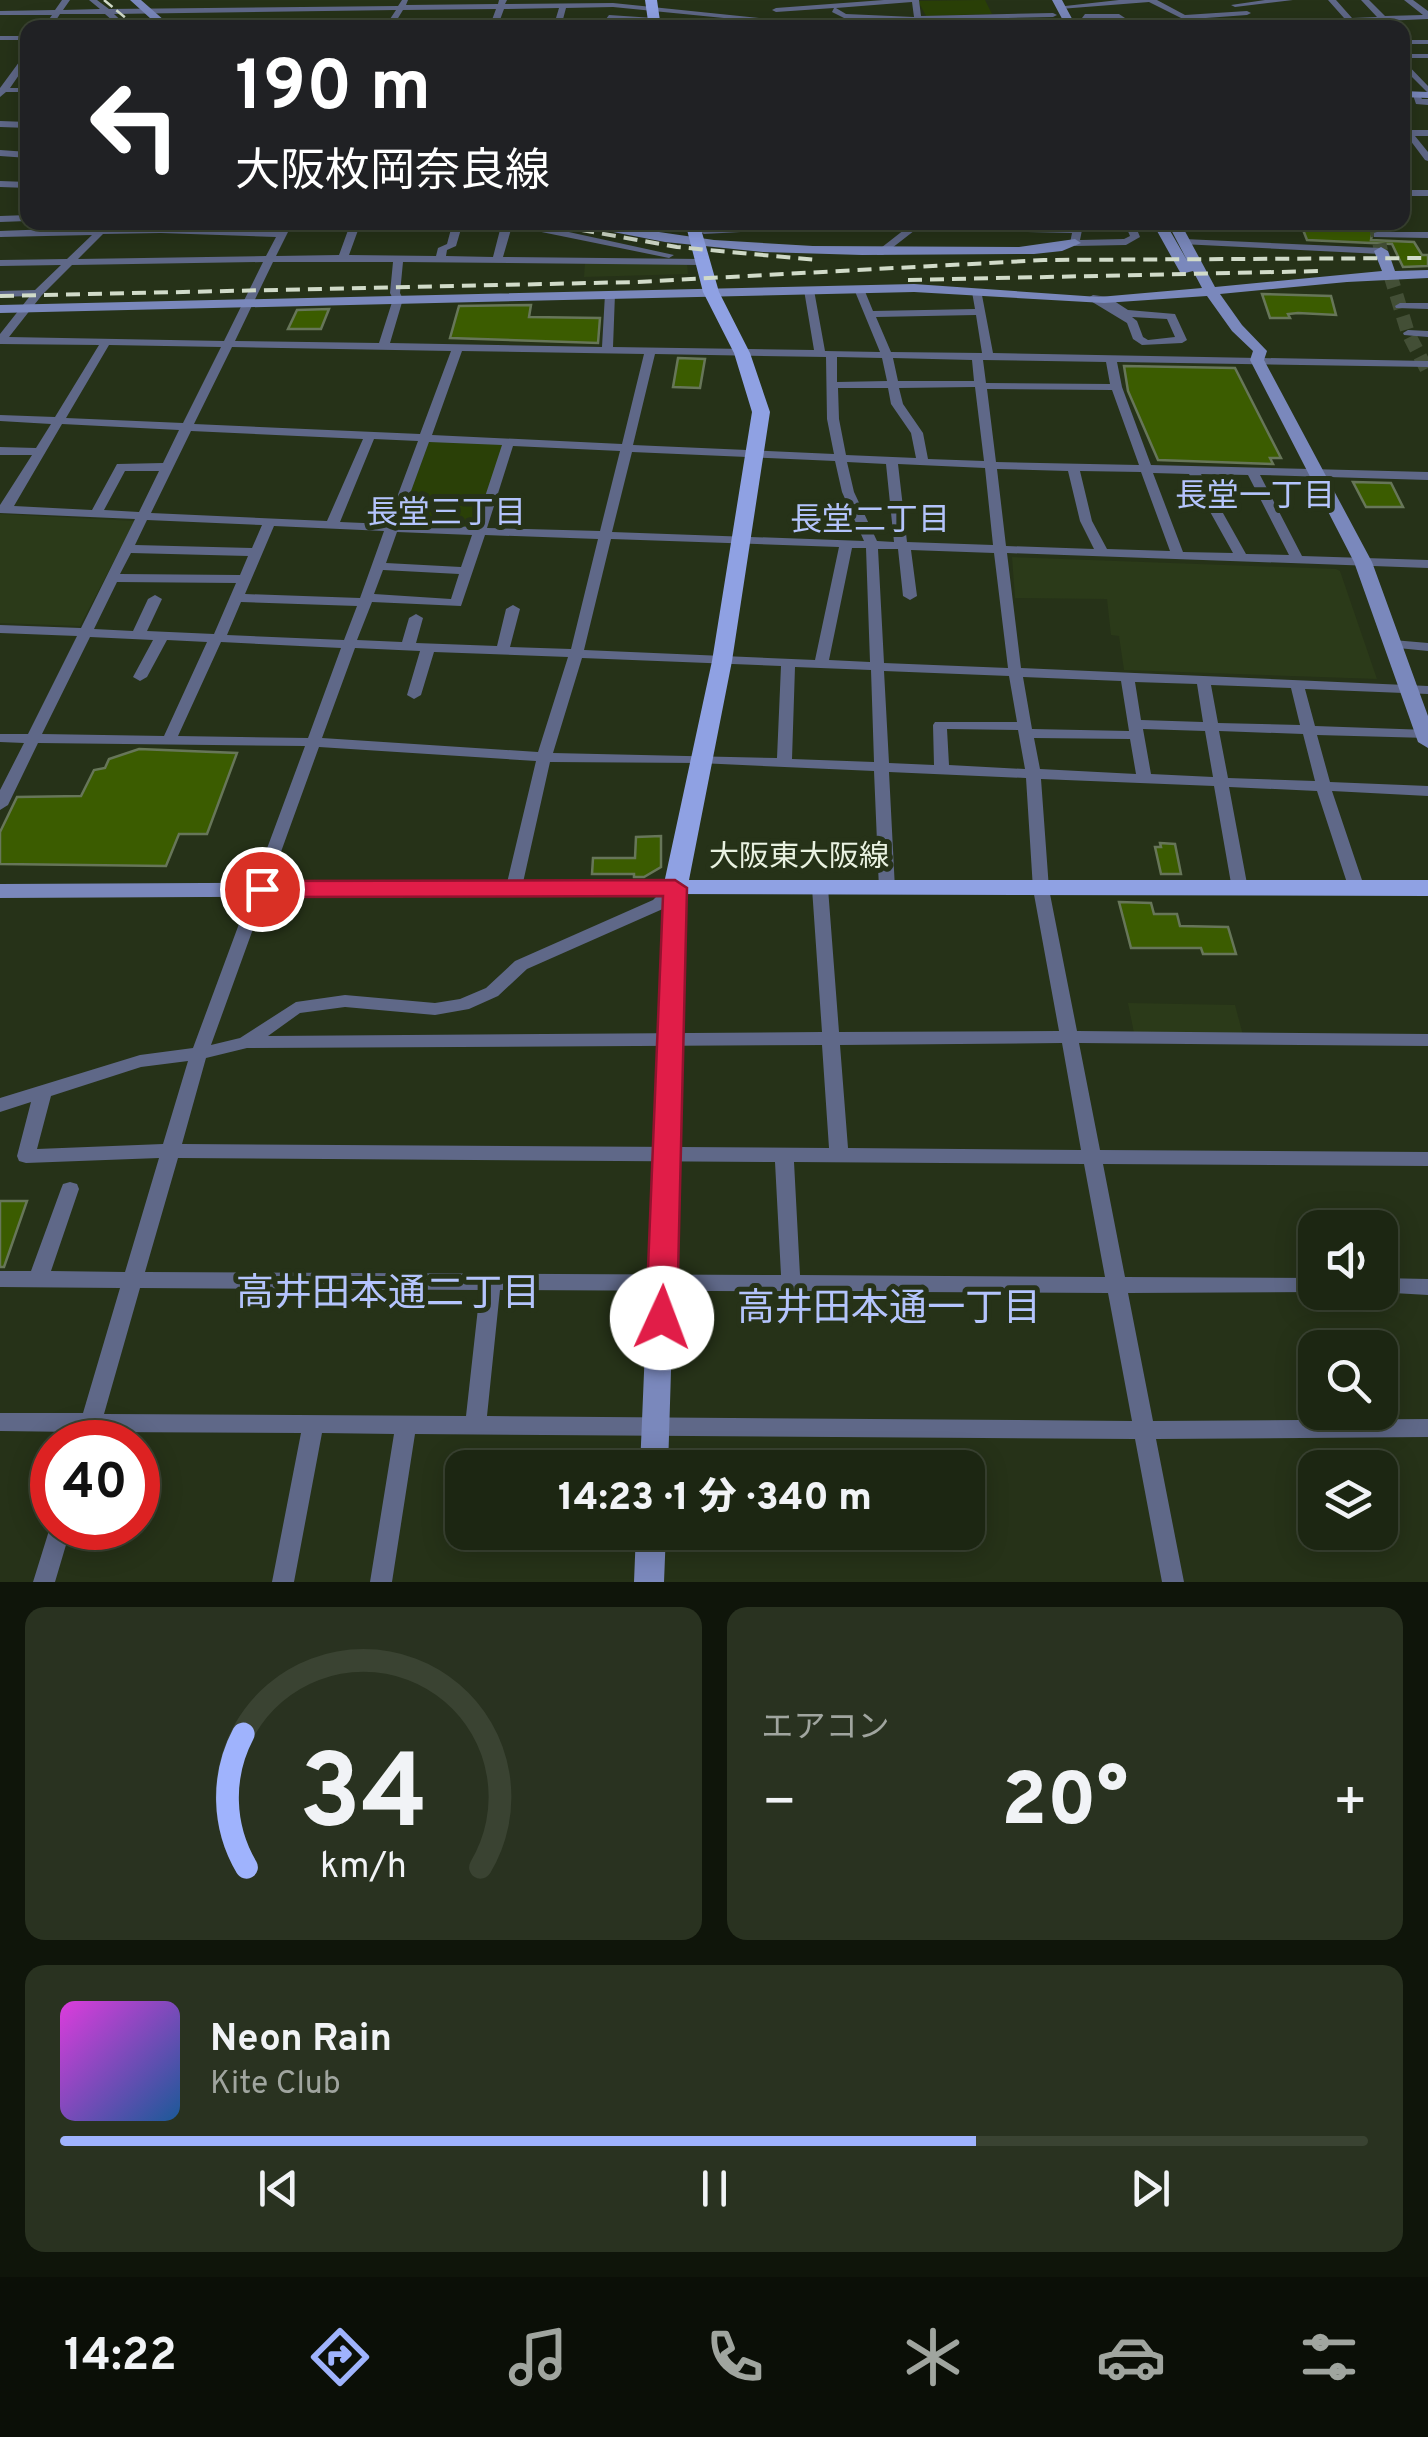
<!DOCTYPE html>
<html lang="ja">
<head>
<meta charset="utf-8">
<style>
  body { margin:0; font-family:Overpass,"Noto Sans JP",sans-serif; background:#293220; color:#f1f3f6; height:100vh; display:flex; flex-direction:column; font-size:38px; white-space:nowrap }
  * { box-sizing:border-box; margin:0 }
  p { font-size:32px; color:#a0a59f }
  .icon { flex:none; width:55px; height:55px; fill:none; stroke:currentColor; stroke-width:2; stroke-linecap:round; stroke-linejoin:round }
  .map { position:relative; height:1582px; overflow:hidden }
  .panel { display:flex; flex-direction:column; gap:25px; padding:25px; background:#0f150a; flex:1 }
  .panel>* { flex:none }
  .hud { position:absolute; left:20px; top:20px; width:1390px; height:210px; border-radius:20px; box-shadow:0 5px 25px #0003,0 0 0 2px #3a4332; background:#202124; color:#fff; overflow:hidden }
  .fabs { position:absolute; left:1298px; top:1210px; display:grid; gap:20px }
  .fabs a { display:grid; place-items:center; width:100px; height:100px; border-radius:20px; background:#1c2612; box-shadow:0 5px 25px #0003,0 0 0 2px #3a4332; font-size:50px }
  .speed { position:absolute; left:30px; top:1420px; display:flex; gap:20px; font-size:50px; font-weight:700; text-align:center }
  .speed>* { display:grid; place-content:center; width:130px; height:130px; border-radius:50%; background:#1c2612; box-shadow:0 5px 25px #0003,0 0 0 2px #3a4332; line-height:1 }
  .speed .limit { border:15px solid #d22; background:#fff; color:#111 }
  .pin { position:absolute; display:grid; place-items:center; width:85px; height:85px; color:#fff; margin:-42px; border:5px solid #fff; border-radius:50%; box-shadow:0 2px 10px #0007 }
  .me { position:absolute; width:110px; margin:-55px; rotate:2deg; stroke-linejoin:round; filter:drop-shadow(0 0 8px #0008) }
  .turn { display:flex; align-items:center; gap:35px; height:210px; padding:0 50px; font-size:45px }
  .turn .icon { width:130px; height:130px; stroke-width:2.5 }
  .turn b { display:block; font-size:70px; line-height:85px }
  .big { font-size:75px; font-weight:800; line-height:1.1 }
  .panel .widget { flex:1; display:flex; flex-direction:column; justify-content:center; gap:15px; min-width:0; padding:0 35px; border-radius:20px; background:#293220 }
  .panel .dial { align-items:center; gap:0 }
  .dial svg { height:260px; overflow:visible; fill:none; stroke:#3a4332; stroke-width:7; stroke-linecap:round; text-anchor:middle }
  .dial text { fill:#f1f3f6; stroke:none }
  .song { display:flex; align-items:center; gap:30px }
  .cover { width:120px; height:120px; border-radius:15px; background:linear-gradient(135deg,hsl(300 70% 55%),hsl(210 70% 35%)) }
  .played { height:10px; border-radius:5px; background:linear-gradient(90deg,#9fb3fd 70%,#3a4332 70%) }
  .keys { display:flex; justify-content:space-around; direction:ltr }
  .heat { display:flex; justify-content:space-between; align-items:center; font-size:55px; direction:ltr }
  .panel .tiles { flex:1; display:grid; gap:25px; grid-template-columns:1fr 1fr }
  .widget:last-child { grid-column:span 2 }
  .trip { position:absolute; left:445px; top:1450px; width:540px; height:100px; border-radius:20px; background:#1c2612; box-shadow:0 5px 25px #0003,0 0 0 2px #3a4332; font-weight:800; line-height:100px; text-align:center }
  .menu { display:flex; height:160px; justify-content:space-around; align-items:center; background:#0b0f07; color:#a0a59f }
  .menu .icon { width:70px; height:70px }
  .menu .current { color:#9fb3fd }
  .menu b { font-size:45px; color:#f1f3f6 }
  .map>svg:first-child { display:block }
  .built { fill:#2b3a19 }
  .green { fill:#2a4007 }
  .building { fill:#3b5c00; stroke:#677659; stroke-width:2.5 }
  .lines { fill:none; stroke-linecap:round; stroke-linejoin:round }
  .secondary-tunnel { stroke:#434f36; stroke-width:14; stroke-dasharray:14 8; stroke-linecap:butt }
  .street { fill:#5f6888; fill-rule:evenodd }
  .secondary { fill:#7a88bc; fill-rule:evenodd }
  .primary { fill:#8fa1e3; fill-rule:evenodd }
  .rail-far1 { stroke:#d1dbc9; stroke-width:2.5; stroke-dasharray:11 5; stroke-linecap:butt }
  .rail { stroke:#d1dbc9; stroke-width:4; stroke-dasharray:14 8; stroke-linecap:butt }
  .route { fill:#e11d48; stroke:#92132f; stroke-width:2.5 }
  .labels { text-anchor:middle; stroke-width:10; stroke-linejoin:round; paint-order:stroke }
  .street-label { font-size:30px; fill:#e9f2e1; stroke:#263218 }
  .neighbourhood-label { font-size:32px; fill:#b4c4fc; stroke:#263218 }
  .near-neighbourhood-label { font-size:38px; fill:#b4c4fc; stroke:#263218 }
</style>
</head>
<body>
<div class="map">
<svg width="1428" height="1582" viewBox="0 0 1428 1582">
  <rect width="100%" height="100%" fill="#263218"/>
  <path class="built" d="M585,262l102,1 1,11 -104,3z
    M0,514l135,7 -55,105 -80,-3z
    M1012,557l324,12 4,2 37,108 -253,-9 -5,-34 -8,-1 -4,-36 -92,-1z
    M1128,1003l107,2 8,30 -109,-2z"/>
  <path class="green" d="M985,0l7,14 -66,2 -8,-15z
    M429,440l75,3 -29,84 -76,-2z"/>
  <path class="building" d="M1300,222h69l1,6h18l-15,1 -2,11 43,2 8,13h6v11l-25,1 -11,-23 -85,-4z
    M1262,294l69,2 5,19 -38,-2 -10,1 2,4h-20z
    M531,305l-2,12 71,1 -2,25 -148,-5 9,-32z
    M329,309l-8,20h-33l9,-19z
    M678,358l27,1 -5,29 -27,-1z
    M1124,366l111,2 46,90h-11l3,6 -115,-4 -30,-69z
    M1353,482l38,1 12,24h-37z
    M139,749l98,4 -30,81h-28l-13,32 -166,-2v-32l17,-35 64,-1 13,-26 11,-2 4,-9z
    M661,836v31l-17,10h-10v-3h-42l1,-16h42l1,-21z
    M1160,843l15,1 6,30h-20l-6,-27h6z
    M1119,902l32,1 3,11h23l3,12 48,1 8,27h-33l-2,-6h-70z
    M0,1201h27l-23,66h-4z"/>
  <g class="lines">
    <path class="secondary-tunnel" d="M1375,222l6,29
      M1390,274l18,59 20,39"/>
    <path class="street" d="M62,0h8l-7,10 37,-1 -11,-9h8l12,9 289,-3 4,-6h6l-2,5 92,-1 1,-4h8l-2,4 108,-1 244,25h-32l-212,-21 -47,1 -4,15 20,5h-29l6,-20 -55,1 -7,19h-8l7,-19 -93,1 -11,18h-8l12,-18 -282,4 15,14h-8l-16,-14h-45l-9,14h-8l9,-13h-52v-4l55,-1z
      M884,0h35l2,16 132,-3 4,2 -4,2 -131,3 1,8h-8l-1,-7 -70,-3 -12,-6 2,-4 -58,4 -4,-2 4,-2zM912,2l2,15 -68,-3 -10,-6z
      M1119,0h38l28,15 62,-4 4,2 -4,2 -55,4 3,2 -4,2 -42,-21 -89,7 -4,-2z
      M1265,0h28l-58,7 -4,-2z
      M1328,0h8l16,18 25,-1 -16,-17h8l16,16 38,-1 -19,-15h9l15,11v8l-206,9 -24,-2 4,-2 142,-6z
      M1085,14h34l21,14h-9l-14,-10h-35z
      M609,15l45,3 4,2 -4,2 -48,-3z
      M265,20l3,4 -104,2 -4,-2 4,-2z
      M595,22l7,2 -4,4h-8z
      M0,36h28v4h-28z
      M1402,40h26v4h-26z
      M25,54h3v8l-18,26h18v4h-22l-6,5v-9z
      M1402,54h26v4h-26z
      M1402,59l26,27v7l-26,-26z
      M1412,92h6l4,7h6v6l-12,-1z
      M0,121l28,1v6l-28,-1z
      M1402,130h26v6h-13l13,16v9l-3,-1 -18,-24h-5z
      M0,150l28,2v6l-28,-2z
      M0,181l28,1v6l-28,-1z
      M1402,190h26v6h-26z
      M28,215v6l-28,1v-6z
      M283,222h10l-17,34 63,-1 12,-33h10l-12,33 87,1 2,-8 9,-4 4,-15 5,-3 5,3 -5,17 -9,4 -1,6 47,1 9,-35h21l151,33 -5,3 -157,-32 -9,31 198,2 5,3 -5,3 -298,-3 -3,31 3,6 -13,44 212,4 3,-53 5,-3 5,3 -2,53 201,3 -10,-60 5,-3 5,3 11,61 55,1 -26,-63 5,-3 5,3 9,22 102,-2 -3,-17 9,-2 12,63 435,8v6l-311,-5 5,25 29,78 277,7v8l-168,-5 42,81 126,4v8l-421,-15 14,115 407,18v8l-123,-5 10,37 113,4v8l-111,-3 13,47 98,4v10l-96,-5 33,98 -8,5 -8,-5 -32,-98 -88,-4 19,102 -8,5 -8,-5 -18,-103 -173,-7 8,110 28,142 351,3v12l-349,-3 21,107 328,2v14l-325,-2 22,113 190,1v14h4l-191,1 25,128 275,-2v18l-272,2 28,143h-22l-27,-143 -720,-5 -23,148h-22l24,-148 -72,-1 -28,149h-22l29,-149 -202,-1 -4,10h-20l2,-10 -77,-1v-18h83l37,-125 -120,-1v-16h31l30,-82 2,-5 7,-2 7,2 2,5 -28,82 74,1 34,-114 -133,5 -7,-2 -2,-5 14,-54 -31,10v-14l140,-43 53,-7 112,-302 -267,-3 -30,62 -8,5v-20l24,-47 -24,-1v-8h28l49,-98 -77,-3v-8l81,3 54,-109 -135,-6v-8l32,-50h-32v-8l36,1 15,-24 -51,-3v-6l55,2 44,-72 -99,-1v-10l30,-38 -30,1v-6l35,-1 26,-25 -61,1v-6l67,-1 25,-24 -92,2v-6l102,-4 177,4zM161,233l115,4 -10,19 -188,3 25,-25zM263,262l-39,79 -215,-4 33,-42 30,-30zM273,262h120l-3,31 3,6 -14,44 -144,-2zM976,315l6,38 -91,-1 -15,-35zM109,345l112,2 -38,76 -117,-5zM232,347l219,4 -31,83 -226,-10zM462,351l182,3 -22,90 -190,-9zM655,354l171,3 1,62 7,35 -201,-9zM837,357l45,1 5,23 -50,1zM893,358l79,2 2,21h-76zM983,360l123,2 4,22 -124,-1zM975,387l9,74 -56,-2 -5,-26 -20,-29 -4,-16zM838,388h50l3,16 20,29 5,25 -70,-3 -7,-36zM987,389l125,1 27,75 -143,-3zM62,424l117,6 -16,33 -46,1 -25,46 -78,-4zM191,431l172,8 -36,82 -176,-8zM374,439l44,2 -31,83 -47,-2zM429,442l73,3 -27,82 -76,-3zM513,446l107,5 -20,80 -113,-3zM632,452l203,9 7,31 22,49 -252,-9zM847,462l39,2 8,78 -17,-1 -23,-49zM898,464l87,4 8,77 -86,-3zM997,469l71,2 12,50 14,28 -88,-3zM125,471h34l-20,41 -35,-2zM1080,471l61,1 29,79 -63,-2 -15,-28zM1153,473l36,1 44,79 -50,-1zM1201,474l47,1 41,80 -43,-1zM147,520l115,5 -10,23 -117,-3zM274,526l110,5 -24,67 -115,-4zM397,532l75,3 -11,32 -75,-4zM485,535l113,4 -27,110 -61,-2 10,-38 -7,-4 -7,4 -9,37 -81,-3 7,-25 -7,-4 -7,4 -7,24 -45,-2 15,-38 89,4zM611,539l228,8 -24,113 -231,-10zM852,548h14l4,114 -41,-2zM878,549h20l5,47 7,4 7,-4 -6,-46 83,3 14,115 -124,-5zM131,553l117,3 -8,19 -120,-1zM383,570l76,4 -8,25 -77,-5zM117,582l119,1 -22,51 -67,-3 15,-32 -7,-4 -7,4 -15,32 -39,-2zM241,602l116,4 -13,34 -117,-5zM90,637l63,3 -20,37 7,4 7,-4 20,-37 40,2 -43,94 -122,-2zM221,642l120,6 -33,90 -130,-2zM355,648l65,3 -13,44 7,4 7,-4 13,-43 134,5 -30,95 -216,-14zM582,658l199,8 -4,92 -224,-5zM795,667l76,3 3,92 -82,-3zM884,671l125,5 8,46h-82l-2,3 1,40 -45,-2zM1023,677l98,4 8,50 -97,-2zM1135,682l62,2 6,38 -62,-2zM1211,685l80,3 9,37 -82,-2zM947,729l71,1 7,39 -76,-4zM1143,729l62,2 8,46 -62,-3zM1219,731l84,3 12,47 -87,-3zM1034,738l96,1 6,35 -96,-5zM319,747l217,14 -30,126 8,5 8,-5 28,-125 149,1 175,8 5,118 8,5 8,-5 -6,-117 137,6 7,111 26,142 -220,1 -11,-144 -8,-5 -8,5 10,144 -554,4 32,-23 45,-6 90,8 34,-6 29,-13 29,-27 138,-61 18,-20 -8,-5 -6,1 -16,16 -138,61 -29,27 -26,11 -25,4 -90,-8 -49,7 -56,36 -29,7zM1062,1043l19,107 -233,-2 -8,-103zM822,1045l7,103 -647,-4 24,-86 41,-10zM188,1061l-25,83 -126,5 14,-53 90,-29zM178,1158l597,4 6,113 -636,-3zM794,1162l290,2 21,113 -305,-2zM140,1288l340,2 -14,126 -362,-2zM500,1290l608,3 24,128 -645,-5z
      M415,222h10v4l-8,2z
      M802,222l1,4 -5,3 -94,5 -5,-3 5,-3z
      M898,222l179,5 5,3 -2,10 44,-1 6,-3 -6,-14h10l6,15 -14,8 -51,1 -5,-3 2,-10 -134,-3 -19,-3 -36,28h-6v-4l32,-25z
      M1377,232h51v6l-54,-1v-4z
      M1184,239l197,9 5,3 -5,3 -200,-10 -2,-2z
      M1093,295l15,2 20,13 47,4 12,26 -5,3 -40,2 -9,-6 -6,-16 -38,-23 -1,-2zM1132,317l35,2 8,18 -27,3 -5,-3 -6,-16z
      M1400,303h28v6l-32,-1 -1,-2z
      M1408,330l20,1v6l-24,-2 -1,-2z
      M1393,640l35,3v8l-40,-4 -2,-3 2,-3z
      M1380,1278l48,1v16l-52,-3h4z
      M52,1521v7h19l-16,54h-22z"/>
    <path class="secondary" d="M130,0h11l32,28h-12z
      M1052,0h10l15,28h-10z
      M1402,91l26,1v6l-26,-1z
      M561,222h29l124,18 99,6 206,1 56,-8 6,4 -19,8 -28,3 -172,1 -99,-3 -98,-10z
      M1152,222h13l23,40 -21,-40h13l35,65 167,-16 -8,-20 7,-4 7,4 7,20 33,-1v8l-81,4 -127,12 22,31 25,26 -3,9 108,202 56,154v32l-10,-6 -64,-180 -104,-202 3,-9 -21,-20 -25,-35 -103,7 -190,-11 -914,21v-8l914,-21 185,13 103,-9 -9,-17 -12,3z
      M675,881l11,7 -18,580h-28l24,-573 -664,3v-14z
      M636,1532h30l-2,50h-30z"/>
    <path class="primary" d="M645,0h12l4,28h-12z
      M685,222h14l20,70 31,61 20,59 -38,249 -43,219h739v16l-761,-2 -4,-6 49,-227 40,-249 -18,-59 -31,-61z"/>
    <path class="rail-far1" d="M104,0l34,28"/>
    <path class="rail" d="M537,222l140,25 140,13
      M908,280l415,-9
      M0,296l636,-14 408,-22 384,-2"/>
  </g>
  <path class="route" d="M675,880l12,8 -10,430 -5,8 -10,4 -11,-4 -5,-8 17,-422 -401,1 -12,-8 12,-8z"/>
  <g class="labels">
    <g class="street-label">
      <text x="799" y="866">大阪東大阪線</text>
    </g>
    <g class="neighbourhood-label">
      <text x="1255" y="506">長堂一丁目</text>
      <text x="446" y="523">長堂三丁目</text>
      <text x="870" y="530">長堂二丁目</text>
    </g>
    <g class="near-neighbourhood-label">
      <text x="388" y="1305">高井田本通二丁目</text>
      <text x="889" y="1320">高井田本通一丁目</text>
    </g>
  </g>
</svg>
<div class="fabs">
<a><svg class="icon" aria-label="sound" viewBox="0 0 24 24"><path d="M4 9h4l5-4v14l-5-4H4zM17 9q2 3 0 6"/></svg></a>
<a><svg class="icon" aria-label="search" viewBox="0 0 24 24"><circle cx="10" cy="10" r="6"/><path d="M15 15l6 6"/></svg></a>
<a><svg class="icon" aria-label="layers" viewBox="0 0 24 24"><path d="M12 4l9 5-9 5-9-5zM3 14l9 5 9-5"/></svg></a>
</div>
<div class="speed"><div class="limit">40</div></div>
<div class="pin" style="left:262px;top:889px;background:#d93025"><svg class="icon" aria-label="arrive" viewBox="0 0 24 24"><path d="M6 21V4h12l-3 4 3 4H6"/></svg></div>
<svg class="me" style="left:662px;top:1318px" viewBox="-20 -20 40 40"><circle r="19" fill="#fff"/><path d="M0-13L10 11 0 6-10 11z" fill="#e11d48"/></svg>
<div class="trip">14:23 · 1 分 · 340 m</div>
<div class="hud">
<div class="turn"><svg class="icon" aria-label="left" viewBox="0 0 24 24"><path d="M17 20v-9H6M10 6l-5 5 5 5"/></svg><div><b>190 m</b>大阪枚岡奈良線</div></div>
</div>
</div>
<section class="panel">
<div class="tiles">
<div class="widget dial"><svg viewBox="0 0 100 80">
<path d="M14 69A42 42 0 1 1 86 69"/>
<path d="M14 69A42 42 0 0 1 13 28" stroke="#9fb3fd"/>
<text x="50" y="56" font-size="32" font-weight="700">34</text>
<text x="50" y="72" font-size="11">km/h</text>
</svg></div>
<div class="widget"><p>エアコン</p>
<div class="heat"><a>−</a><b class="big">20°</b><a>+</a></div>
</div>
<div class="widget">
<div class="song"><i class="cover"></i><div><b>Neon Rain</b><p>Kite Club</p></div></div>
<div class="played"></div>
<div class="keys"><svg class="icon" aria-label="previous" viewBox="0 0 24 24"><path d="M18 5L8 12l10 7zM5 5v14"/></svg><svg class="icon" aria-label="pause" viewBox="0 0 24 24"><path d="M8 5v14M16 5v14"/></svg><svg class="icon" aria-label="next" viewBox="0 0 24 24"><path d="M6 5l10 7-10 7zM19 5v14"/></svg></div>
</div>
</div>
</section>
<nav class="menu">
<b>14:22</b>
<svg class="icon current" aria-label="directions" viewBox="0 0 24 24"><path d="M12 3l9 9-9 9-9-9zM9 14v-3h6M13 9l2 2-2 2"/></svg>
<svg class="icon" aria-label="music" viewBox="0 0 24 24"><path d="M9 18V5l10-2v13"/><circle cx="6" cy="18" r="3"/><circle cx="16" cy="16" r="3"/></svg>
<svg class="icon" aria-label="phone" viewBox="0 0 24 24"><path d="M5 4h4l2 5-3 2q2 4 5 5l2-3 5 2v4C11 20 4 13 5 4z"/></svg>
<svg class="icon" aria-label="climate" viewBox="0 0 24 24"><path d="M12 3v18M4 7l16 10M4 17L20 7"/></svg>
<svg class="icon" aria-label="car" viewBox="0 0 24 24"><path d="M5 17H2v-5l4-1 3-4h7l3 4 3 1v5h-3M9 17h6M6 11h13"/><circle cx="7" cy="17" r="2"/><circle cx="17" cy="17" r="2"/></svg>
<svg class="icon" aria-label="filters" viewBox="0 0 24 24"><path d="M4 7h16M4 17h16"/><circle cx="9" cy="7" r="2"/><circle cx="15" cy="17" r="2"/></svg>
</nav>
</body>
</html>
